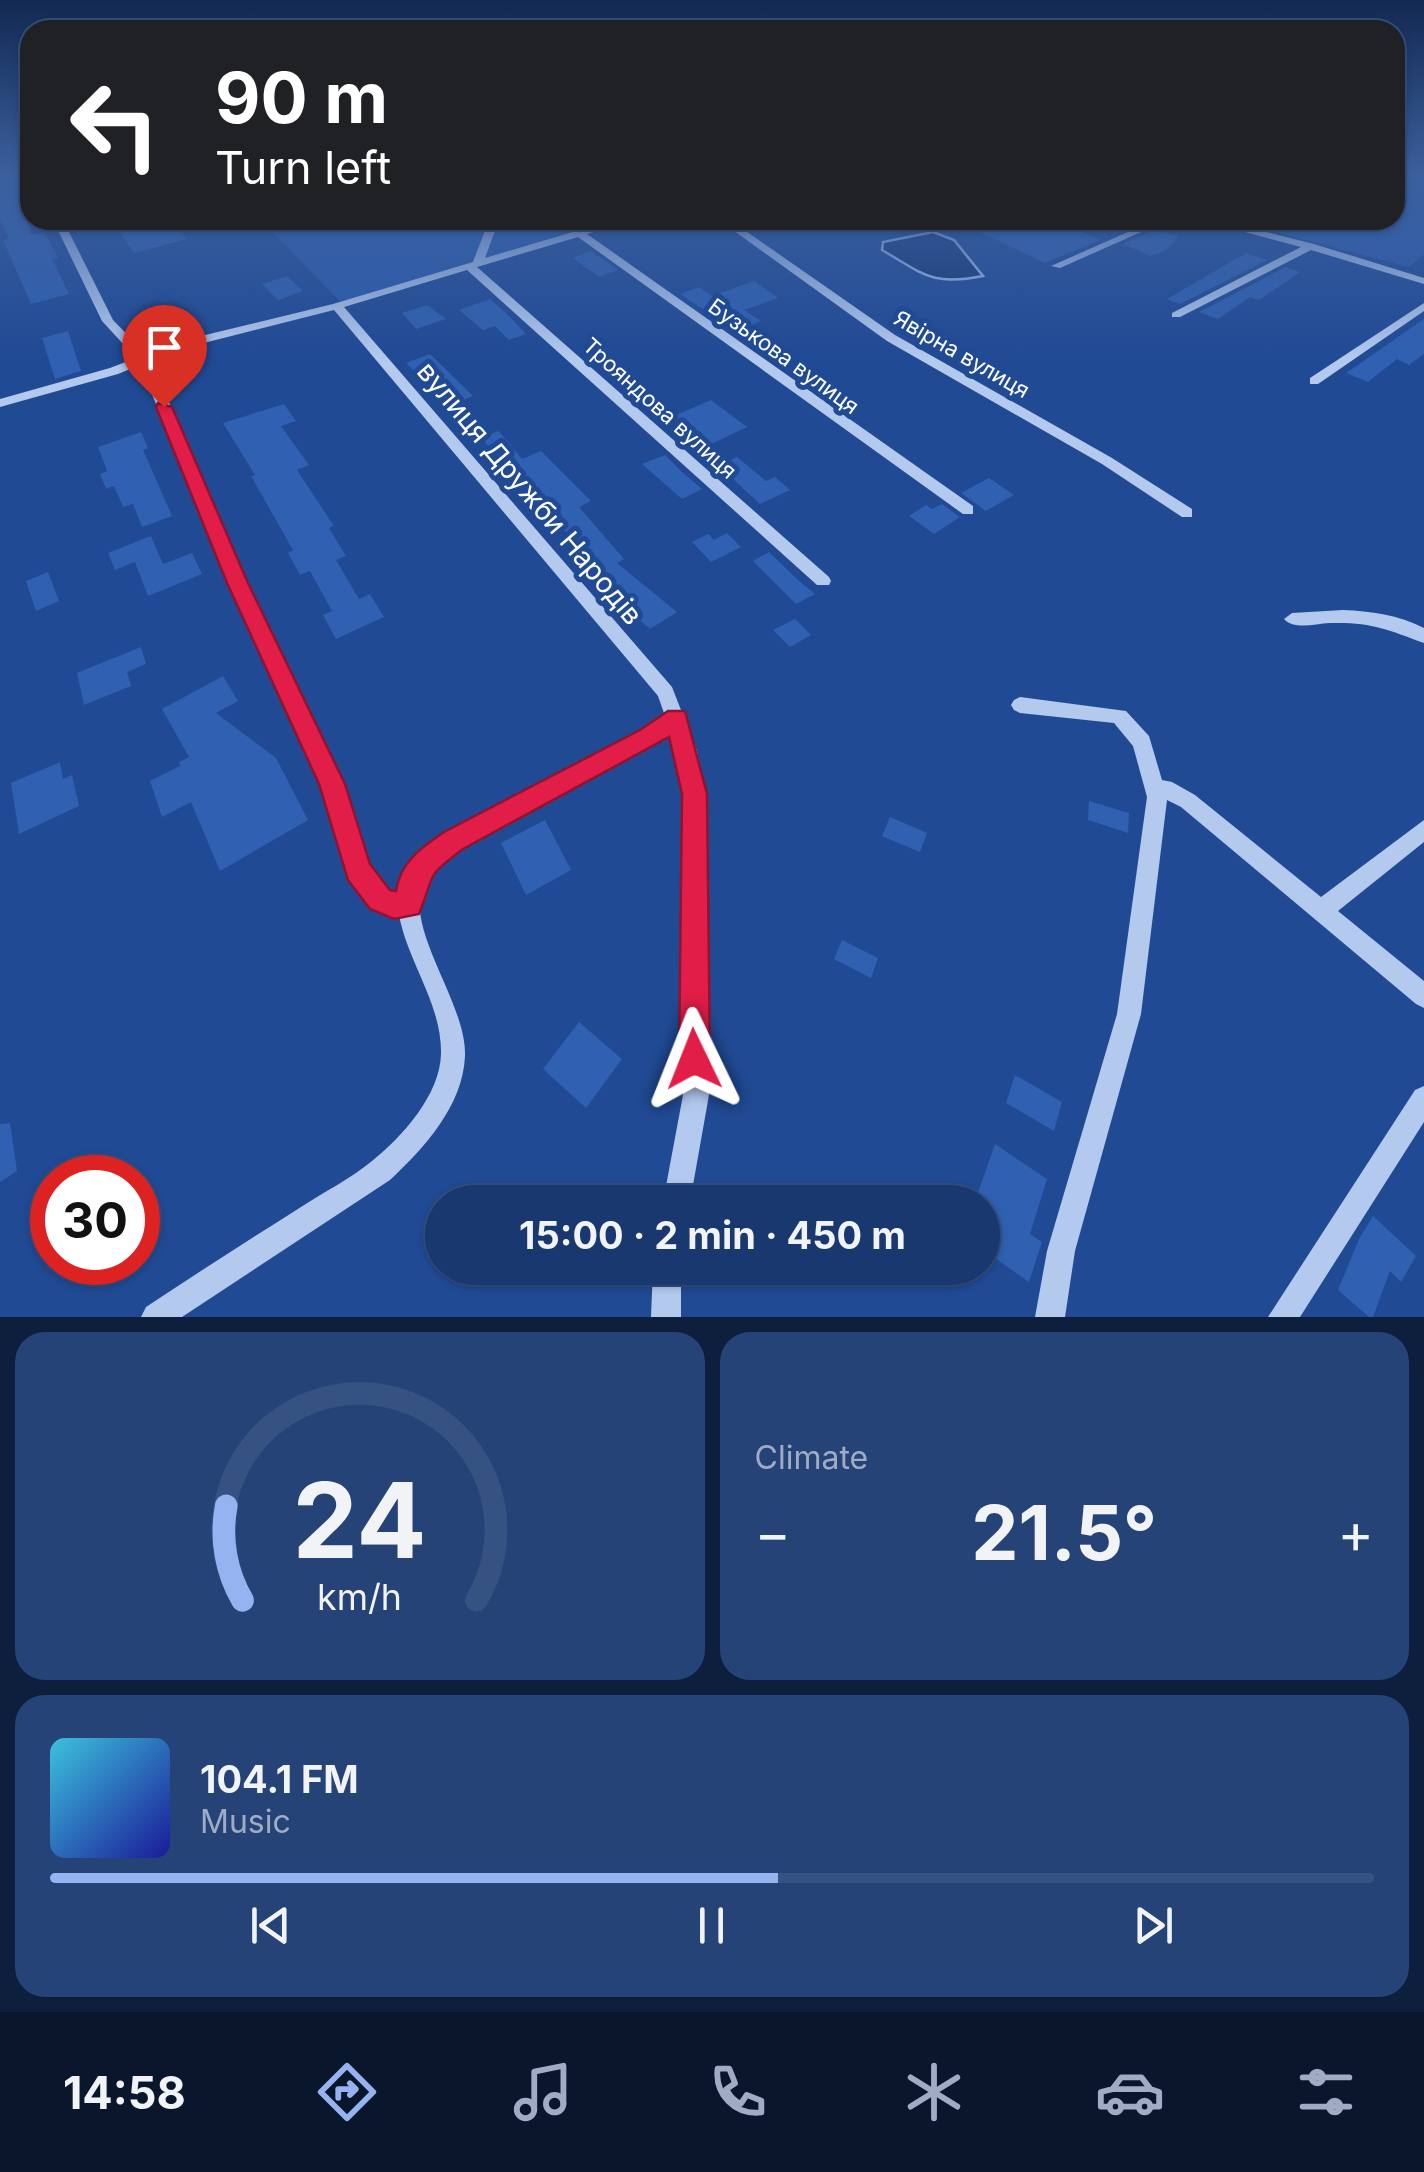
<!DOCTYPE html>
<html lang="en">
<head>
<meta charset="utf-8">
<style>
  body { margin:0; font-family:Inter,sans-serif; background:#254377; color:#f1f3f6; height:100vh; display:flex; flex-direction:column; font-size:38px; white-space:nowrap }
  * { box-sizing:border-box; margin:0 }
  p { font-size:32px; color:#9facc3 }
  .icon { flex:none; width:55px; height:55px; fill:none; stroke:currentColor; stroke-width:2; stroke-linecap:round; stroke-linejoin:round }
  .map { position:relative; height:1317px; overflow:hidden }
  .sheet { display:flex; flex-direction:column; gap:15px; padding:15px; background:#0d1f3d; flex:1 }
  .sheet>* { flex:none }
  .guide { position:absolute; left:20px; top:20px; width:1385px; height:210px; border-radius:30px; box-shadow:0 2px 8px #0004,0 0 0 2px #365282; background:#202124; color:#fff; overflow:hidden }
  .speed { position:absolute; left:30px; top:1155px; display:flex; gap:20px; font-size:50px; font-weight:700; text-align:center }
  .speed>* { display:grid; place-content:center; width:130px; height:130px; border-radius:50%; background:#18386f; box-shadow:0 2px 8px #0004,0 0 0 2px #365282; line-height:1 }
  .speed .limit { border:15px solid #d22; background:#fff; color:#111 }
  .pin { position:absolute; display:grid; place-items:center; width:85px; height:85px; color:#fff; margin:-102px -42px; border-radius:50% 50% 50% 0; rotate:-45deg; box-shadow:0 0 10px #0007 }
  .pin .icon { rotate:45deg }
  .me { position:absolute; width:110px; margin:-55px; rotate:358deg; stroke-linejoin:round; filter:drop-shadow(0 0 8px #0008) }
  .turn { display:flex; align-items:center; gap:35px; height:210px; padding:0 30px; font-size:45px }
  .turn .icon { width:130px; height:130px; stroke-width:2.5 }
  .turn b { display:block; font-size:70px; line-height:85px }
  .big { font-size:75px; font-weight:700; line-height:1.1 }
  .sheet .tile { flex:1; display:flex; flex-direction:column; justify-content:center; gap:15px; min-width:0; padding:0 35px; border-radius:30px; background:#254377 }
  .sheet .dial { align-items:center; gap:0 }
  .dial svg { height:260px; overflow:visible; fill:none; stroke:#365282; stroke-width:7; stroke-linecap:round; text-anchor:middle }
  .dial text { fill:#f1f3f6; stroke:none }
  .song { display:flex; align-items:center; gap:30px }
  .cover { width:120px; height:120px; border-radius:15px; background:linear-gradient(135deg,hsl(190 70% 55%),hsl(240 70% 35%)) }
  .played { height:10px; border-radius:5px; background:linear-gradient(90deg,#95b2f1 55%,#365282 55%) }
  .keys { display:flex; justify-content:space-around; direction:ltr }
  .heat { display:flex; justify-content:space-between; align-items:center; font-size:55px; direction:ltr }
  .sheet .tiles { flex:1; display:grid; gap:15px; grid-template-columns:1fr 1fr }
  .tile:last-child { grid-column:span 2 }
  .trip { position:absolute; left:425px; top:1185px; width:575px; height:100px; border-radius:50px; background:#18386f; box-shadow:0 2px 8px #0004,0 0 0 2px #365282; font-weight:700; line-height:100px; text-align:center }
  .tab-bar { display:flex; height:160px; justify-content:space-around; align-items:center; background:#0a162c; color:#9facc3 }
  .tab-bar .icon { width:70px; height:70px }
  .tab-bar .on { color:#95b2f1 }
  .tab-bar b { font-size:45px; color:#f1f3f6 }
  .map>svg:first-child { display:block }
  .green { fill:#295bad }
  .water { fill:#163773; stroke:#a6c3ef; stroke-width:2.5 }
  .building { fill:#2f60b1 }
  .lines { fill:none; stroke-linecap:round; stroke-linejoin:round }
  .minor { fill:#b3c9ee; fill-rule:evenodd }
  .route { fill:#e11d48; stroke:#92132f; stroke-width:2.5 }
  .labels { text-anchor:middle; stroke-width:10; stroke-linejoin:round; paint-order:stroke }
  .far-street-label { font-size:22px; fill:#fff; stroke:#204a94 }
  .street-label { font-size:28px; fill:#fff; stroke:#204a94 }
</style>
</head>
<body>
<div class="map">
<svg width="1424" height="1317" viewBox="0 0 1424 1317">
  <rect width="100%" height="100%" fill="#204a94"/>
  <path class="green" d="M1395,174h29v80l-15,13 -179,-47h165z
    M260,220h359l-276,84z"/>
  <path class="water" d="M933,232l21,8 29,36c-51,10 -58,-1 -101,-26l1,-8z"/>
  <path class="building" d="M13,178l17,35v21l15,-1 13,25 -6,1 17,35 -38,10 -28,-64 6,-1 -9,-19v-39z
    M111,220h62l14,19 -53,14z
    M955,220h54l14,7 32,-7 45,20 -55,23z
    M1155,230l24,6 -13,14 -15,6 -28,-12z
    M591,251l27,19 -19,7 -26,-19z
    M1246,253l21,7 -87,44 -13,-5z
    M1286,267l14,5 -41,28 -9,-3 -32,22 -19,-7z
    M287,276l16,15 -25,9 -16,-16z
    M754,281l24,17 -34,12 17,11 -25,10 -56,-37 19,-7 13,9z
    M490,299l16,14 20,21 -17,6 -14,-14 -12,4 -24,-20z
    M427,305l19,14 -30,10 -14,-16z
    M1424,319v35l-15,11 -12,-6 -29,23 -22,-9z
    M68,331l13,40 -26,8 -13,-41z
    M430,354l43,42 -24,10 -43,-43z
    M711,400l36,27 -40,19 -38,-28z
    M284,404l12,17 -15,5 28,39 -12,5 37,56 -5,2 17,28 -10,4 23,39 11,-5 14,23 -48,22 -13,-24 9,-4 -22,-40 -10,4 -12,-22 5,-3 -42,-74 4,-1 -32,-52z
    M499,431l23,28 19,-8 50,50 -12,6 45,52 -7,4 60,49 -27,17 -23,-20 7,-5 -52,-47 3,-2 -55,-65 -11,5 -13,-15 9,-4 -34,-38z
    M141,432l7,16 -5,2 29,66 -30,11 -9,-23 -10,3 -9,-21 -8,3 -6,-15 7,-3 -9,-24z
    M665,455l17,17 20,17 -20,10 -40,-35z
    M737,457l29,24 9,-4 15,13 -30,14 -41,-38z
    M989,478l25,17 -28,16 -25,-18z
    M942,504l18,13 -26,17 -25,-18 17,-11 6,4z
    M727,533l14,14 -30,15 -19,-20 16,-8 6,6z
    M151,536l12,28 29,-11 10,21 -54,22 -13,-34 -20,8 -7,-17z
    M769,552l30,29 16,13 -19,10 -43,-43z
    M48,572l11,29 -23,10 -10,-30z
    M795,619l16,16 -21,12 -17,-17z
    M141,647l5,17 -19,8 4,14 -47,19 -7,-32z
    M223,676l15,25 -22,12 60,45 32,62 -88,51 -29,-69 -29,15 -12,-36 30,-15 -1,-4 10,-5 -27,-48z
    M60,762l3,17 9,-4 7,31 -60,28 -8,-51z
    M1089,801l40,12 -1,20 -40,-13z
    M890,817l37,16 -7,19 -38,-16z
    M545,820l26,50 -45,25 -25,-52z
    M842,940l36,18 -7,20 -37,-19z
    M579,1022l43,37 -36,49 -43,-39z
    M1015,1075l47,27 -8,29 -48,-28z
    M10,1123l7,48 -17,11v-58z
    M995,1144l52,35 -17,55 12,8 -13,40 -47,-33 10,-41 -16,-10z
    M1373,1216l43,40 -15,26 -11,-11 -17,46h-4l-31,-27 21,-51z"/>
  <g class="lines">
    <path class="minor" d="M53,220h10l50,100 33,34 22,-10 165,-40 140,-42 16,-42h10l-14,38 128,-38h15l-41,14 386,272v8h-10l-385,-277 -101,30 352,310 2,4 -2,4h-12l-350,-315 -123,37 328,380 25,64 7,43 1,229 4,72 -19,107h-27l20,-107 -2,-72 3,-229 -7,-43 -6,-19 -211,116 -35,30c-25,48 42,123 40,178 -2,50 -41,92 -75,124l-208,137h-41l5,-10c51,-34 103,-67 155,-100 23,-15 49,-28 71,-46 30,-24 68,-66 69,-107 1,-50 -33,-91 -42,-139l-27,-8 -22,-29 -28,-94 -93,-201 -89,-218 -22,9 -118,33v-8l110,-31 26,-10 -34,-37zM334,310l324,386 7,20 -23,15 -196,103 -36,29 -10,21 -1,10 -11,-3 -21,-25 -25,-82 -97,-201 -94,-223 25,-10z
      M719,220h11l165,115 217,123 80,51v8h-10l-80,-53 -215,-123z
      M1155,220h13l-108,48 -9,-2z
      M1200,220h17l97,24 110,34v6l-113,-34 -131,67h-8v-4l129,-66z
      M1424,303v8l-106,73h-8v-6z
      M1343,610c28,1 55,5 81,18v15c-38,-14 -52,-21 -94,-20 -16,1 -36,7 -46,-4l8,-6z
      M1020,697l106,14 23,25 13,44 10,2 23,13 126,102 103,-77v22l-86,69 86,70v27l-8,-4 -235,-197 -14,-7 -26,214 -66,237 -10,66h-30l12,-66 70,-237 30,-217 -14,-51 -19,-23 -94,-10 -6,-3 -3,-5 3,-5z
      M1424,1086v36l-124,195h-32l147,-227z
      M653,1268h28v49h-30z"/>
  </g>
  <linearGradient id="sky" x2="0" y2="1"><stop stop-color="#122951"/><stop offset="0.49" stop-color="#3c609f"/><stop offset="1" stop-color="#3c609f" stop-opacity="0"/></linearGradient>
  <rect width="1424" height="358" fill="url(#sky)"/>
  <path class="route" d="M158,403l14,4 76,176 97,201 25,80 20,26 6,1c4,-29 26,-44 48,-59l196,-102 28,-19h17l22,83 3,265 -4,11 -12,5 -11,-5 -4,-11 3,-265 -13,-57 -206,112c-40,30 -27,24 -44,65l-25,5 -24,-10 -22,-29 -29,-96 -92,-201 -71,-176z"/>
  <g class="labels">
    <g class="far-street-label">
      <text transform="translate(962 354) rotate(30)" y="8">Явірна вулиця</text>
      <text transform="translate(784 356) rotate(36)" y="8">Бузькова вулиця</text>
      <text transform="translate(660 408) rotate(42)" y="8">Трояндова вулиця</text>
    </g>
    <g class="street-label">
      <text transform="translate(530 493) rotate(50)" y="10">вулиця Дружби Народів</text>
    </g>
  </g>
</svg>
<div class="speed"><div class="limit">30</div></div>
<div class="pin" style="left:164px;top:407px;background:#d93025"><svg class="icon" aria-label="arrive" viewBox="0 0 24 24"><path d="M6 21V4h12l-3 4 3 4H6"/></svg></div>
<svg class="me" style="left:694px;top:1059px" viewBox="-20 -20 40 40"><path d="M0-17L14 15 0 8-14 15z" fill="#e11d48" stroke="#fff" stroke-width="4"/></svg>
<div class="trip">15:00 · 2 min · 450 m</div>
<div class="guide">
<div class="turn"><svg class="icon" aria-label="left" viewBox="0 0 24 24"><path d="M17 20v-9H6M10 6l-5 5 5 5"/></svg><div><b>90 m</b>Turn left</div></div>
</div>
</div>
<section class="sheet">
<div class="tiles">
<div class="tile dial"><svg viewBox="0 0 100 80">
<path d="M14 69A42 42 0 1 1 86 69"/>
<path d="M14 69A42 42 0 0 1 9 40" stroke="#95b2f1"/>
<text x="50" y="56" font-size="32" font-weight="700">24</text>
<text x="50" y="72" font-size="11">km/h</text>
</svg></div>
<div class="tile"><p>Climate</p>
<div class="heat"><a>−</a><b class="big">21.5°</b><a>+</a></div>
</div>
<div class="tile">
<div class="song"><i class="cover"></i><div><b>104.1 FM</b><p>Music</p></div></div>
<div class="played"></div>
<div class="keys"><svg class="icon" aria-label="previous" viewBox="0 0 24 24"><path d="M18 5L8 12l10 7zM5 5v14"/></svg><svg class="icon" aria-label="pause" viewBox="0 0 24 24"><path d="M8 5v14M16 5v14"/></svg><svg class="icon" aria-label="next" viewBox="0 0 24 24"><path d="M6 5l10 7-10 7zM19 5v14"/></svg></div>
</div>
</div>
</section>
<nav class="tab-bar">
<b>14:58</b>
<svg class="icon on" aria-label="directions" viewBox="0 0 24 24"><path d="M12 3l9 9-9 9-9-9zM9 14v-3h6M13 9l2 2-2 2"/></svg>
<svg class="icon" aria-label="music" viewBox="0 0 24 24"><path d="M9 18V5l10-2v13"/><circle cx="6" cy="18" r="3"/><circle cx="16" cy="16" r="3"/></svg>
<svg class="icon" aria-label="phone" viewBox="0 0 24 24"><path d="M5 4h4l2 5-3 2q2 4 5 5l2-3 5 2v4C11 20 4 13 5 4z"/></svg>
<svg class="icon" aria-label="climate" viewBox="0 0 24 24"><path d="M12 3v18M4 7l16 10M4 17L20 7"/></svg>
<svg class="icon" aria-label="car" viewBox="0 0 24 24"><path d="M5 17H2v-5l4-1 3-4h7l3 4 3 1v5h-3M9 17h6M6 11h13"/><circle cx="7" cy="17" r="2"/><circle cx="17" cy="17" r="2"/></svg>
<svg class="icon" aria-label="filters" viewBox="0 0 24 24"><path d="M4 7h16M4 17h16"/><circle cx="9" cy="7" r="2"/><circle cx="15" cy="17" r="2"/></svg>
</nav>
</body>
</html>
